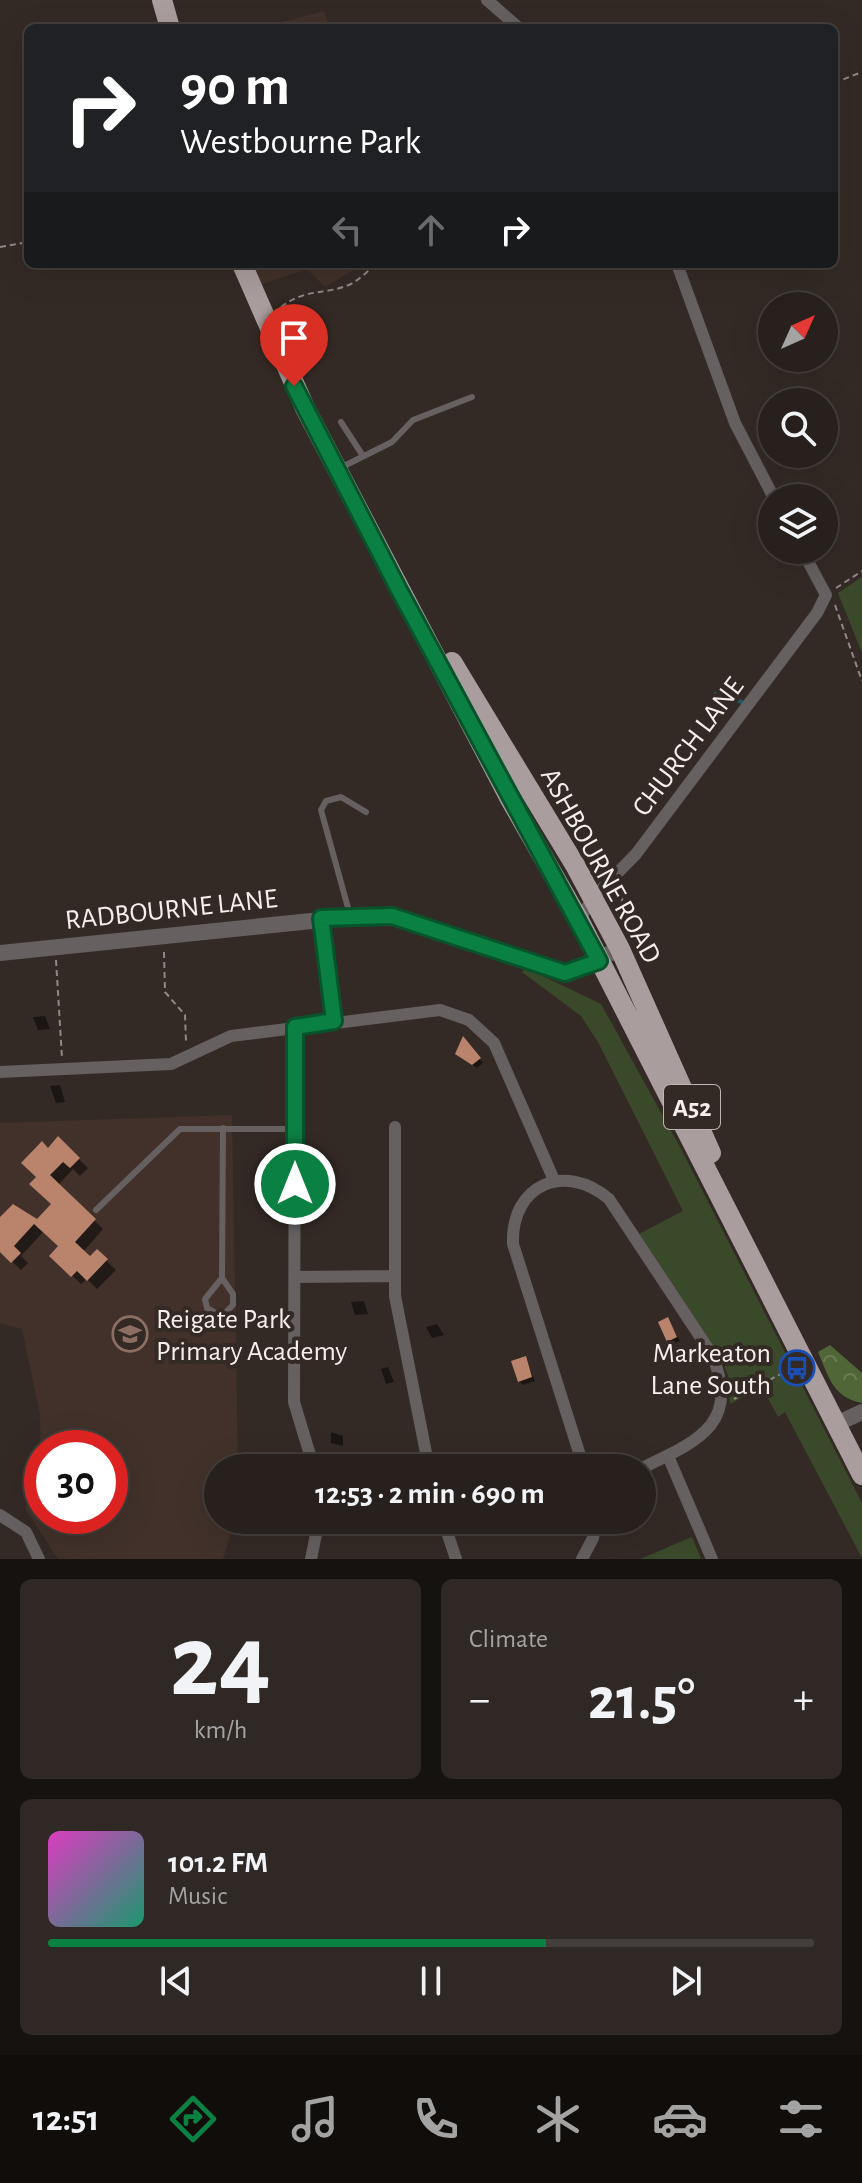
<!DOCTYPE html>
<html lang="en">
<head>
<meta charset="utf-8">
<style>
  body { margin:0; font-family:"Alegreya Sans",sans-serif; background:#2f2825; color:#f1f3f6; height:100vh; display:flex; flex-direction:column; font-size:30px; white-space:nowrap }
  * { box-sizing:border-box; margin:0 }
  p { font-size:26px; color:#a4a3a3 }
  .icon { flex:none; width:44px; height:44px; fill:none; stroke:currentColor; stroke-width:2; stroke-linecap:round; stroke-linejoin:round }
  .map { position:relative; height:1559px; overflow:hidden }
  .drawer { display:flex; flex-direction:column; gap:20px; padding:20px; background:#15120f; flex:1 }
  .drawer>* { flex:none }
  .top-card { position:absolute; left:24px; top:24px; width:814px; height:244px; border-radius:12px; box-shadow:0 8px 32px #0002,0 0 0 2px #433e3b; background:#202124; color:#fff; overflow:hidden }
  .needle { width:52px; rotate:45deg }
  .fabs { position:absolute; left:758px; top:292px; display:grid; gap:16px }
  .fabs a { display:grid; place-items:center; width:80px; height:80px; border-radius:50%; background:#27201c; box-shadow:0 8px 32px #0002,0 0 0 2px #433e3b; font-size:40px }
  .speed { position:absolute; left:24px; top:1430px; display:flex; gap:16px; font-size:40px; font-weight:700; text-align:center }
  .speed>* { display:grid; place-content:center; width:104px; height:104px; border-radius:50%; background:#27201c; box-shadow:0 8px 32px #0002,0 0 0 2px #433e3b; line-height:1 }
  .speed .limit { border:12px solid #d22; background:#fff; color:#111 }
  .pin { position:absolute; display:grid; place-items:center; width:68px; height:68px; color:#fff; margin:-82px -34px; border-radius:50% 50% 50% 0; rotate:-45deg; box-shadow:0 0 8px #0007 }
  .pin .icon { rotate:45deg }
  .me { position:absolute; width:88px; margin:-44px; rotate:0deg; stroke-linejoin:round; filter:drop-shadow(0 0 6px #0008) }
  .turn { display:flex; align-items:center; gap:28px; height:168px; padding:0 24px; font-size:36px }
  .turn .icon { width:104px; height:104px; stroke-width:2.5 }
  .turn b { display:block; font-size:56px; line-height:68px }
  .lanes { display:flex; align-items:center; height:76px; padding:0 24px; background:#0003; justify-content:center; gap:40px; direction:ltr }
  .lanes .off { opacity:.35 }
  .big { font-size:60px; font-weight:700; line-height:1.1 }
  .drawer .widget { flex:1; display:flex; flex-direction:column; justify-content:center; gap:12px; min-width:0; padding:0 28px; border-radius:12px; background:#2f2825 }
  .drawer .dial { align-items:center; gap:0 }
  .dial b { font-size:104px; line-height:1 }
  .song { display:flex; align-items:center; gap:24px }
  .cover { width:96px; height:96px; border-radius:12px; background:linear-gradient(135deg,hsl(310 70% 55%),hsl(160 70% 35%)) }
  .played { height:8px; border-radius:4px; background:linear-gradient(90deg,#0b8043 65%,#433e3b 65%) }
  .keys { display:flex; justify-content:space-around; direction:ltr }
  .heat { display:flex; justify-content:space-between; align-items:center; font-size:44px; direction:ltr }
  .drawer .tiles { flex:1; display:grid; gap:20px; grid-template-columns:1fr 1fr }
  .widget:last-child { grid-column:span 2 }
  .trip { position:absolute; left:204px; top:1454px; width:452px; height:80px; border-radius:40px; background:#27201c; box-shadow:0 8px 32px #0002,0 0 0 2px #433e3b; font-weight:700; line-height:80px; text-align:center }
  .tab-bar { display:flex; height:128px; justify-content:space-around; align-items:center; background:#100d0b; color:#a4a3a3 }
  .tab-bar .icon { width:56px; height:56px }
  .tab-bar .on { color:#0b8043 }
  .tab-bar b { font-size:36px; color:#f1f3f6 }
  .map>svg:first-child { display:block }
  .built { fill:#41312a; fill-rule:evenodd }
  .grass { fill:#3b492b }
  .forest { fill:url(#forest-crowns) }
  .shadow { fill:#0007 }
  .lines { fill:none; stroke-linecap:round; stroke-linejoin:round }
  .stream { stroke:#1c575e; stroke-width:4 }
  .building { fill:#b9846b }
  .path { stroke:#908884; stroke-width:2; stroke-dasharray:6 4; stroke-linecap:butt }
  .service { stroke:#666061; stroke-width:6 }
  .minor { stroke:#666061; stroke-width:12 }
  .tertiary { stroke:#666061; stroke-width:16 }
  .trunk { stroke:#aa9d9e; stroke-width:20 }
  .route-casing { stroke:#07532c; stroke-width:20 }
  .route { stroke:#0b8043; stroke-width:14 }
  .labels { text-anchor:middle; stroke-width:8; stroke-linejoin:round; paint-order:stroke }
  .shield { fill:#342a25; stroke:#bcb5b1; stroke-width:2 }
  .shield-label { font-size:26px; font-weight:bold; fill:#f6f0ed }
  .street-label { font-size:28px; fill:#f6f0ed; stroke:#342a25 }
  .poi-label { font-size:28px; fill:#f6f0ed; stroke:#342a25; text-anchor:start }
</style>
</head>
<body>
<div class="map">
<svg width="862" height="1559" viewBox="0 0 862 1559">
  <defs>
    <pattern id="forest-crowns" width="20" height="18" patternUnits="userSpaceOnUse" patternTransform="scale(2)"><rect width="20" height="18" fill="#516637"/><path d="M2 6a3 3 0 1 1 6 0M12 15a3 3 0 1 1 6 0" fill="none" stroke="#6b7c54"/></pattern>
  </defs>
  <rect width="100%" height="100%" fill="#342a25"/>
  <path class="built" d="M324,11l6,17h-71z
    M253,264h111l-39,23 -18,-18 -47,16z
    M232,1115l6,353h-20v52h17l-12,39h-165l-33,-51 16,-26 -1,-67 -18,-86 -22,-6v-200zM42,1448h68v68h-68z"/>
  <path class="grass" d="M862,577v76l-24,-60z
    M526,968l75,36 79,143 182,356v55l-77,-146 -7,5 -16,-30 -32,17 -2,-28 -6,-17 -83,-125 44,-23 -85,-169 -17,-26 -59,-44z
    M692,1537l9,22h-61z"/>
  <path class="forest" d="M830,1345l32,28v30c-29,-6 -33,-25 -44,-51z"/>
  <path class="shadow" d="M45,1016l5,13 -12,1 -5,-13z
    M463,1039l20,24 -6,5 -16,-11z
    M60,1085l5,17 -9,1 -6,-17z
    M58,1139l30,29 -8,8 -7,-7 -15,16 45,44 -20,23 8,7 6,-7 19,18 -19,19 -10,-10 -6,5 -29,-28 8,-9 -16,-16 -23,25 7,7 -7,7 -21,-20v-30l37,2 16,-18 -15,-26 10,-28z
    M281,1177l4,4 -1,11 -12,-1 -4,-4z
    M364,1301l4,13 -13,1 -4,-13z
    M668,1320l12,21 -8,3 -4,-4z
    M437,1324l7,11 -12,3 -6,-11z
    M525,1358l10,23 -12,4 -4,-4z
    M388,1367l6,15 -8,2 -5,-15z
    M331,1432l12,4v10l-12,-3z"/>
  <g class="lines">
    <path class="stream" d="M715,694l27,8"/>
  </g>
  <path class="building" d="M463,1036l18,22 -9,7 -17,-11z
    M58,1136l22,22 -10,10 -7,-6 -13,13 46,44 -21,23 15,14 7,-7 11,10 -21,22 -10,-10 -6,6 -22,-21 9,-10 -24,-22 -20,22 7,7 -10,10 -11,-11v-35l13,-13 24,15 14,-15 -22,-20 7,-7 -15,-14 21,-22 6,7z
    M267,1174l15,1 -1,14 -15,-1z
    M668,1317l9,20 -10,5 -9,-20z
    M526,1356l6,21 -14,5 -7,-21z"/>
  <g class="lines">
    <path class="path" d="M834,83l28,-11
      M0,247l28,-5
      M281,307c27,-20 43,-11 70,-23 9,-5 17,-13 25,-20
      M836,588l26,-17
      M835,605l27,76
      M586,851l22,12
      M620,912l5,-29
      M164,952l1,40 20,23 1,27
      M56,960l6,98
      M704,1100l8,-4
      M734,1399l54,-29"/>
    <path class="service" d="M341,422l22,34
      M340,468l52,-26 21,-22 59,-23
      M350,915l-29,-105 5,-9 15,-4 25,15
      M96,1210l84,-81h116
      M222,1278l11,16v11l-7,7 -10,1 -9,-5 -2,-9 17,-21 1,-150"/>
    <path class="minor" d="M487,0l32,28
      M677,264l58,159 39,75
      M321,918l13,103
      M579,920l14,-22 43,-44 181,-241 9,-18 -24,-45
      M295,1027l-1,375 20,66
      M0,1072l171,-8 60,-28 209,-26 29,10 25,23 60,137
      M395,1127v169l34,172
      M295,1277l99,-1
      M668,1456l44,103
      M584,1468l-71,-224c-2,-60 52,-82 96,-45l102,154c32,71 -15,89 -69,115
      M0,1515l26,17 13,27
      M443,1520l13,39
      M311,1559l8,-39
      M582,1559l11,-21 3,-18"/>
    <path class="tertiary" d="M0,953l370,-38 38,5 157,53 55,-24
      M836,1424l26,-12"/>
    <path class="trunk" d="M162,0l8,28
      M242,264l63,144 205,391 69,121 283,555
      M452,662l123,203 45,84 91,204"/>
  </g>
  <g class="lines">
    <defs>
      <path id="route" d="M294,386l105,204 200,371 -34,12 -173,-57 -71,2 13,103 -39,6v157"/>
    </defs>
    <use href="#route" class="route-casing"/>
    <use href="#route" class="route"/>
  </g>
  <defs>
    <symbol id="school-ring" viewBox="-11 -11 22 22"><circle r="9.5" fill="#342a25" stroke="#8d6e63" stroke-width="1.5"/><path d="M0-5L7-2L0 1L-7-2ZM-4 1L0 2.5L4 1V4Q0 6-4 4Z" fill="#8d6e63"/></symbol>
    <symbol id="bus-ring" viewBox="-11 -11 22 22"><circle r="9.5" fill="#342a25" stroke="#1a4fb4" stroke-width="1.5"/><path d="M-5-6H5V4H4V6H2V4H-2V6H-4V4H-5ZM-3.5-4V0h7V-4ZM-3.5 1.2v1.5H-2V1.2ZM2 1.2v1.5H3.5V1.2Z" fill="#1a4fb4"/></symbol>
  </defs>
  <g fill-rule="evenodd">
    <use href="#school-ring" x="110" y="1314" width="40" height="40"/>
    <use href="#bus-ring" x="777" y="1348" width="40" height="40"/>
  </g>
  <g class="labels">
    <rect class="shield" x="664" y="1085" width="56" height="44" rx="6"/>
    <g class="shield-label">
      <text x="692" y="1116">A52</text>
    </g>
    <g class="street-label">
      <text transform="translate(687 746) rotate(-53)" y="10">CHURCH LANE</text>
      <text transform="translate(602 865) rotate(61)" y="10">ASHBOURNE ROAD</text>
      <text transform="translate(171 908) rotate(-6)" y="10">RADBOURNE LANE</text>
    </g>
    <g class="poi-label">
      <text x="156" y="1328">Reigate Park<tspan x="156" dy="32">Primary Academy</tspan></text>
      <text x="771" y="1362" text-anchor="end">Markeaton<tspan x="771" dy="32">Lane South</tspan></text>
    </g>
  </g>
</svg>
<div class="fabs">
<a><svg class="needle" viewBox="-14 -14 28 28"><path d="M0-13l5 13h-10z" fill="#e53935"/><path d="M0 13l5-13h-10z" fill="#a4a3a3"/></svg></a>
<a><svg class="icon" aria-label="search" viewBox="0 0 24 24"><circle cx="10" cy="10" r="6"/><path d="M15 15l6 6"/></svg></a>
<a><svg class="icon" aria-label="layers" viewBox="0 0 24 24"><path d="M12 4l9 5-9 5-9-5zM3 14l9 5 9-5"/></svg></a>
</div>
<div class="speed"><div class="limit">30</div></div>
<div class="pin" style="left:294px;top:386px;background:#d93025"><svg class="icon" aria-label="arrive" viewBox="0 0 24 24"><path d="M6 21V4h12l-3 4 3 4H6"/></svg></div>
<svg class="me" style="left:295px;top:1184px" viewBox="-20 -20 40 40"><circle r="17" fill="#0b8043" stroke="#fff" stroke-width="3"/><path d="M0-11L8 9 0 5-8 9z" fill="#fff"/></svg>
<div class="trip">12:53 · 2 min · 690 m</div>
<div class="top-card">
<div class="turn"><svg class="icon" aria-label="right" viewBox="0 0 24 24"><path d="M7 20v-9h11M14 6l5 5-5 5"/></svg><div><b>90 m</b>Westbourne Park</div></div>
<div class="lanes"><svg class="icon off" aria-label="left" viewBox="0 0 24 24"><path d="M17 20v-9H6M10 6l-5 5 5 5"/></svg><svg class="icon off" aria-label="ahead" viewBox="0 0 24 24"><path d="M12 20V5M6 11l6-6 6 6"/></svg><svg class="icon" aria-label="right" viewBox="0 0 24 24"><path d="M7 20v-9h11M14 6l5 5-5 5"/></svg></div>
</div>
</div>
<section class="drawer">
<div class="tiles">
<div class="widget dial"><b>24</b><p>km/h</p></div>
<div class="widget"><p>Climate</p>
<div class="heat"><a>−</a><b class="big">21.5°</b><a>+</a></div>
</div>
<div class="widget">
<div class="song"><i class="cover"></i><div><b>101.2 FM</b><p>Music</p></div></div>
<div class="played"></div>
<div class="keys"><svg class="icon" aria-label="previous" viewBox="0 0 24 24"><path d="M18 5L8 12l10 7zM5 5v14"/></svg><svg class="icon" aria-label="pause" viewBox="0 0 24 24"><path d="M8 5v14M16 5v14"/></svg><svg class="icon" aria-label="next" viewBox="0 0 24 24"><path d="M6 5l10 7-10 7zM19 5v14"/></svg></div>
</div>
</div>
</section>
<nav class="tab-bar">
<b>12:51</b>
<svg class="icon on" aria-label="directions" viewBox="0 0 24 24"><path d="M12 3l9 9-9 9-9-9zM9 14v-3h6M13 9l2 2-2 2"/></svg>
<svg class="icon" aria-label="music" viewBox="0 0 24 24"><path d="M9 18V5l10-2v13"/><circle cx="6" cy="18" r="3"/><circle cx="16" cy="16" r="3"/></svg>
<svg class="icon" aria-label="phone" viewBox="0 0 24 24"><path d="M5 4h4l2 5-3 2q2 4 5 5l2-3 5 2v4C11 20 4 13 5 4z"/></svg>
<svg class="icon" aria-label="climate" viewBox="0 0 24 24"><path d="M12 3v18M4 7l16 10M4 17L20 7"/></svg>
<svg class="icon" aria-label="car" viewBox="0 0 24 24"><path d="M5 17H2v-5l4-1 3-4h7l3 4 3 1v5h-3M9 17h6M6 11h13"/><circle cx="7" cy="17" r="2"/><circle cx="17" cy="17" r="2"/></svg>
<svg class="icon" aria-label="filters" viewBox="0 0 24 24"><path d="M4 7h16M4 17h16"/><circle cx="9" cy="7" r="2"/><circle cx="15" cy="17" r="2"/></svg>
</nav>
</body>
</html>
